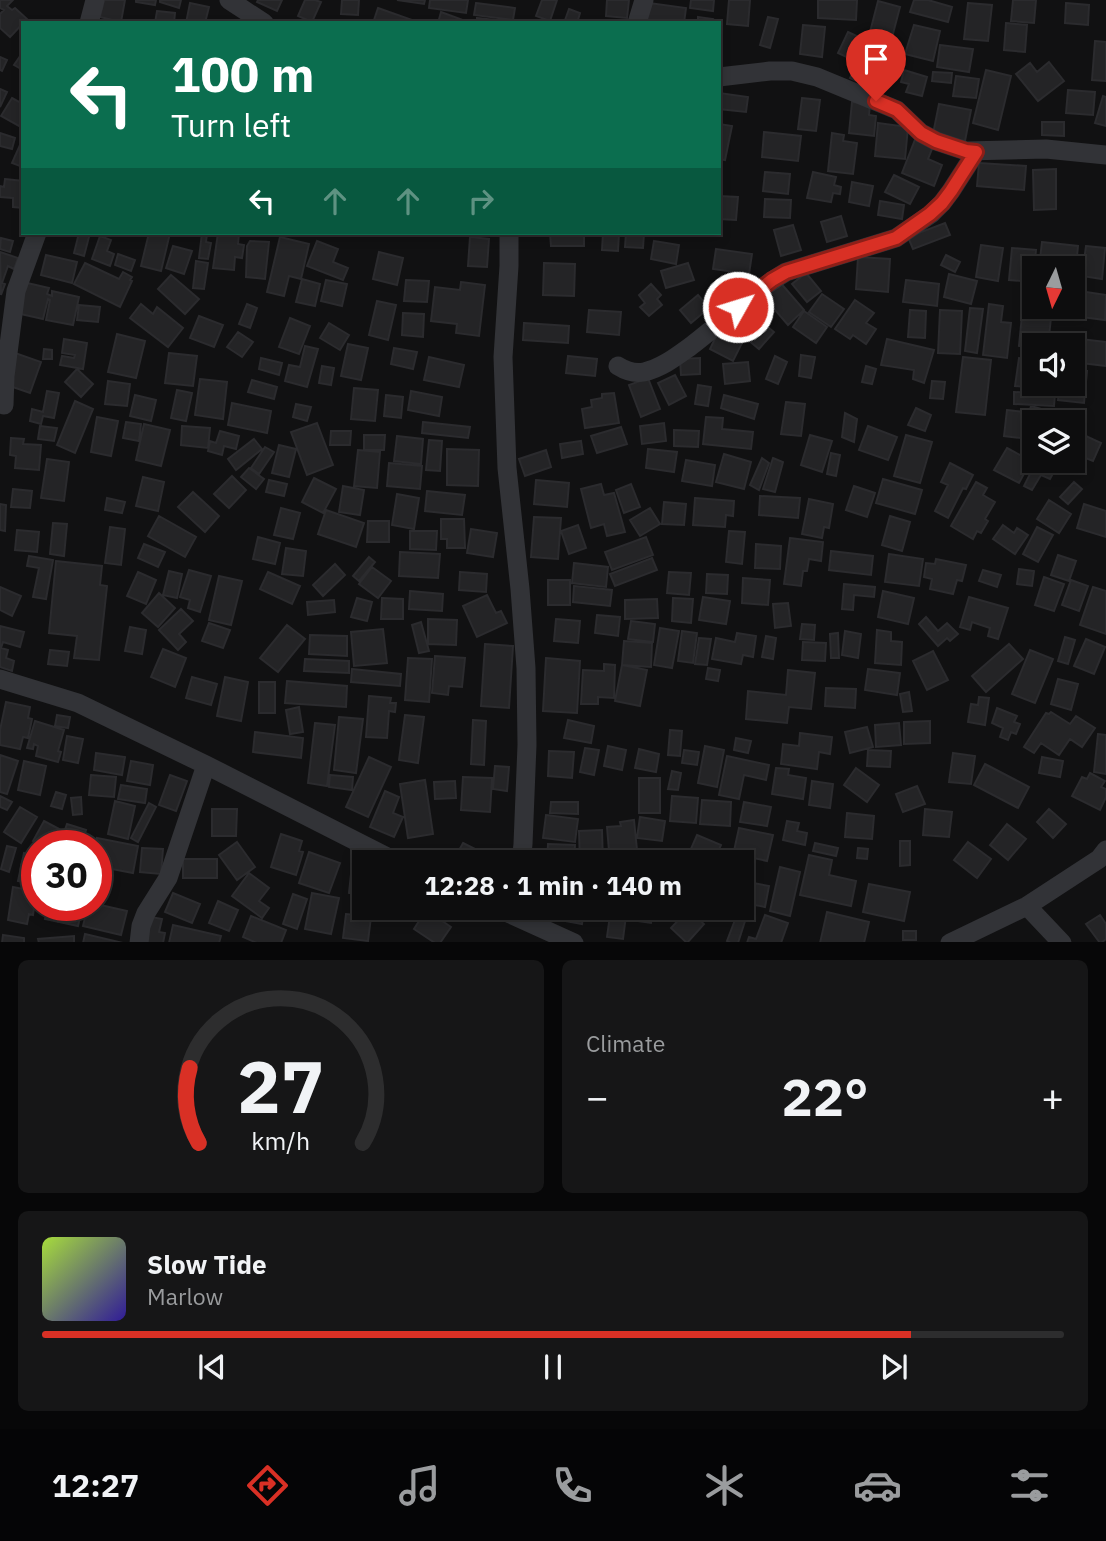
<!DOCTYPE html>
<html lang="en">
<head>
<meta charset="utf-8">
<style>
  body { margin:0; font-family:"IBM Plex Sans",sans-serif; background:#161617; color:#f1f3f6; height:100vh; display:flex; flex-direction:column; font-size:26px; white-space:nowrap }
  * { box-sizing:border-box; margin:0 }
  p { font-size:23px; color:#9a9c9e }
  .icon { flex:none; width:38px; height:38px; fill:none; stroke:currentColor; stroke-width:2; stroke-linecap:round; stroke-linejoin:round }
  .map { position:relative; height:942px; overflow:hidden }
  .sheet { display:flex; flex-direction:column; gap:18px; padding:18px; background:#070708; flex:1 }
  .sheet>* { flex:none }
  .hud { position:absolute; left:21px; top:21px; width:700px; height:214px; border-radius:0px; box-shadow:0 4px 10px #0003,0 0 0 2px #2d2d2e; background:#0b6e4f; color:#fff; overflow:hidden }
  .needle { width:46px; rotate:185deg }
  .fabs { position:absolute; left:1022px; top:256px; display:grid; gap:14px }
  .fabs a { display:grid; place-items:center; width:63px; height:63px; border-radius:0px; background:#0d0d0e; box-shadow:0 4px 10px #0003,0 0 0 2px #2d2d2e; font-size:35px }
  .speed { position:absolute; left:21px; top:830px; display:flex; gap:14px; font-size:35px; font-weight:700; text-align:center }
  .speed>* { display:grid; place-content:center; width:91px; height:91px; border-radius:50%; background:#0d0d0e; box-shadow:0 4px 10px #0003,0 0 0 2px #2d2d2e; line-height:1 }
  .speed .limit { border:10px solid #d22; background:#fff; color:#111 }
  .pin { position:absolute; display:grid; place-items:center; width:60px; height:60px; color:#fff; margin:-72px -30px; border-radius:50% 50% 50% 0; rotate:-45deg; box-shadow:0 0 7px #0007 }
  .pin .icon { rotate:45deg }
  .me { position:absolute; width:77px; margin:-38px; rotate:51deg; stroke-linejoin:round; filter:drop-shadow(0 0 5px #0008) }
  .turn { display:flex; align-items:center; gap:24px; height:147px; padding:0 35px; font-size:32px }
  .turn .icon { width:91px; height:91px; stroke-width:2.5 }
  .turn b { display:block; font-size:49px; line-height:60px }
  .lanes { display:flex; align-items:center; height:66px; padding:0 35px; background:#0003; justify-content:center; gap:35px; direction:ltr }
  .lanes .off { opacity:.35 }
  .big { font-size:52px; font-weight:700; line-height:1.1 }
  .sheet .tile { flex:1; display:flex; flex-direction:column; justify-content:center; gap:10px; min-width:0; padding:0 24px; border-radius:10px; background:#161617 }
  .sheet .dial { align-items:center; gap:0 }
  .dial svg { height:182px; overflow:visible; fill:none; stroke:#2d2d2e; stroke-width:7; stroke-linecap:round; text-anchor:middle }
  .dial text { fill:#f1f3f6; stroke:none }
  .song { display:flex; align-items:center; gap:21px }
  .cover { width:84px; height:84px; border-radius:10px; background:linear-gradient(135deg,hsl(80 70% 55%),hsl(250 70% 35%)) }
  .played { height:7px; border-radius:4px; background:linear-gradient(90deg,#d93025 85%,#2d2d2e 85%) }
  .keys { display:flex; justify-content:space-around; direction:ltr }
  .heat { display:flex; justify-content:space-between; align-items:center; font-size:38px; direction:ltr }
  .sheet .tiles { flex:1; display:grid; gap:18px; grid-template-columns:1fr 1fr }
  .tile:last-child { grid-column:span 2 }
  .trip { position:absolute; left:352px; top:850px; width:402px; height:70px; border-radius:0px; background:#0d0d0e; box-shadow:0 4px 10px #0003,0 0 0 2px #2d2d2e; font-weight:700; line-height:70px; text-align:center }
  .menu { display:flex; height:112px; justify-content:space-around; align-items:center; background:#050506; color:#9a9c9e }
  .menu .icon { width:49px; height:49px }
  .menu .current { color:#d93025 }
  .menu b { font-size:32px; color:#f1f3f6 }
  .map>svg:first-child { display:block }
  .building { fill:#242426; stroke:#2b2b2e; stroke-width:2 }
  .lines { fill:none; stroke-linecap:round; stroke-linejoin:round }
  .minor { stroke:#323337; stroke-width:19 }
  .route-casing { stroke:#8d1f18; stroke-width:18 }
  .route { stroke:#d93025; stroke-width:12 }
</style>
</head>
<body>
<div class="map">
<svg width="1106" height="943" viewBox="0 0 1106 943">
  <rect width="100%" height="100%" fill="#111112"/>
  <path class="building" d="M0,0h13l-6,6 5,4 3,-2 12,11 -17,18 -10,-9v-14l4,-4 -4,-2z
    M104,0h21l-4,22 -21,-5z
    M136,0h20l-1,5 -19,-3z
    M160,0h21l-2,8 -19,-6z
    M258,0h24l-5,11 -20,-9z
    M305,0h10l6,2 -9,20 -14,-6z
    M342,0h17l-1,15 -17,-1z
    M397,0h28l-1,4z
    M430,0h38l-2,13 -37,-5z
    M542,0h15l-7,21 -14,-5z
    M607,0h22l-2,18 -21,-2z
    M691,0h23l-1,11 -23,-3z
    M729,0h21l-2,26 -21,-2z
    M818,0h39l-1,20 -38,-2z
    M914,0h14l24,7 -4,15 -38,-10z
    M1013,0h23l-2,23 -23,-2z
    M878,1l22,6 -10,38 -22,-5z
    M190,3l19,4 -4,16h-19z
    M476,3l39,5 -2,12 -39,-5z
    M649,3l37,5 -2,15h-38z
    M968,3l24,2 -4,36 -24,-2z
    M1066,3l23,2 -1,20 -23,-2z
    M378,8l37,13 -1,2h-41z
    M569,9l11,4 -3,10h-13z
    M157,11l18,2 -1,10h-19z
    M441,12l22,8 -1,3h-24z
    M698,17l15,2 -1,4h-14z
    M768,17l10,2 -8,29 -10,-3z
    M477,18l27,3v2h-27z
    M1006,23l21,2 -2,27 -21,-2z
    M803,25l22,2 -3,30 -22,-3z
    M914,25l26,6 -7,30 -28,-7z
    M848,32l15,7 -10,21 -15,-7z
    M1095,41l11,1v39l-14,-1z
    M867,44l22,11 -17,33 -22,-10z
    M940,45l33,4 -4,23 -32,-5z
    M23,52v18l-9,-5z
    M0,57l7,3 -5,11 -2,-1z
    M1049,62l15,19 -26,20 -22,-27 14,-11 7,9z
    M904,70l23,7 -5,19 -16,-4 3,-8 -8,-2z
    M986,70l25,6 -13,54 -25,-7z
    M933,72l19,1 -1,10 -19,-2z
    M956,76l23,3 -3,19 -23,-2z
    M0,89l7,3 -7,15z
    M1068,90l27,2 -2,23 -27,-2z
    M719,93l29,4 -2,15 -27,-3z
    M1103,96l3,1v29l-11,-3z
    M12,98l11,6v19l-2,4 -20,-11z
    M802,98l18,2 -4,31 -18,-2z
    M852,102l18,2 -1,11 7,1 -2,20 -25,-3z
    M939,104l32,6 -6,31 -32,-7z
    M1042,122h22v14l-22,-1z
    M878,123l30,4 -3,32 -30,-3z
    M719,124l13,2 -7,34 -6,-1z
    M764,132l37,4 -3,25 -36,-4z
    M0,133l15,5 -3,11 -12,-3z
    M832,133l12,2 -1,6 14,2 -4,31 -25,-3z
    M916,137l18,7 -6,15 14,6 -8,21 -32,-13z
    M20,145l3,1v21l-11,-4z
    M979,163l47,3 -2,24 -47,-4z
    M1056,169v40l-22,1 -1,-40z
    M765,172l25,2 -2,20 -25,-3z
    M813,172l23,5 -2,8 7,2 -1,7 -7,-1 -2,9 -24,-4z
    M894,175l25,12 -9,17 -25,-12z
    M5,179l18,2v27l-10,-1v-9l-13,-1v-11l4,1z
    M852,182l21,4 -4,20 -20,-4z
    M719,196l19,1 -2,23 -17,-1z
    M765,199l26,1 -1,18 -26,-1z
    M880,201l24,4 -2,14 -24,-4z
    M841,216l6,20 -20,6 -6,-20z
    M945,223l5,12 -37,14 -5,-12z
    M793,225l8,25 -20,6 -7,-26z
    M79,233h11l-6,23 -10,-3z
    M149,233h21l-9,38 -20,-5z
    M202,233l5,1 -1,8 5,1 -3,16 -9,-1z
    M218,233h21l-1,11 6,1 -2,13 -7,-1 -1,13 -21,-2z
    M550,233h34v13h-33z
    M603,233h16l-1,18 -16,-1z
    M626,233h18l-1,15 -18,-1z
    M100,236l11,4 -4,11 7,3 -4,12 -18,-7z
    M280,237l29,7 -8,35 -12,-3 -5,20 -17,-4z
    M470,237l19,2 -2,28 -19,-1z
    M1,238l12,3 -3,11 -10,-3z
    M250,241l19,1 -4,37 -19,-2 1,-31z
    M317,241l21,8 -5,13 15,6 -5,12 -36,-14z
    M654,241l25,4 -3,19 -25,-5z
    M1042,242l36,4 -3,31h-2v-9h-34z
    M981,245l22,3 -5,33 -22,-4z
    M173,246l19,5 -8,23 -18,-6z
    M1086,246l19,2 -3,31 -20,-3z
    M1012,248l24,2 -3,32 -24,-2z
    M716,249l36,5 -3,20 -36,-5z
    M0,252l18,6 -4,11 -6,-3 -6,17 3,1 -4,11z
    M379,252l24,6 -6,27 -24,-6z
    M118,254l17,6 -4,11 -16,-6z
    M46,255l31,7 -5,21 -31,-8z
    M946,255l14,7 -5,10 -14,-7z
    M858,257l32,2 -2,33 -32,-3z
    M196,261l12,2 -4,26 -11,-1z
    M85,263l34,16 4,-7 9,5 -2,3 2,1 -12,26 -46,-23z
    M544,263l31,1 -1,32 -31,-1z
    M688,263l6,17 -28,8 -5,-17z
    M806,273l15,18 -14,11 -15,-18z
    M949,274l28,7 -6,23 -27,-7z
    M171,275l28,24 -14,15 -27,-25z
    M302,279l18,5 -5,22 -19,-4z
    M326,280l21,4 -5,22 -21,-5z
    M406,280l23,1 -2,21 -23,-1z
    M906,280l33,4 -2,22 -34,-4z
    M779,281l25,29 -16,15 -25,-29z
    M23,282l26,6 -2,6 5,2v-5l27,6 -6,28 -27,-5 4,-20 -2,-1 -5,20 -27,-6z
    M461,282l24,3 -6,51 -23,-3 1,-9 -26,-3 4,-34 25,3z
    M651,284l10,11 -4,4 5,6 -13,11 -9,-9 5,-4 -6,-8z
    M1073,290l33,5 -1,25 -39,-5 1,-9h6z
    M822,294l22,15 -13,18 -22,-15z
    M698,295l11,13 -18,15 -11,-13z
    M855,300l19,13 -8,10 10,6 -10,15 -13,-9 -3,4 -15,-10z
    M377,301l19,4 -8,35 -19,-5z
    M141,304l12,10 4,-7 26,21 -15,19 -38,-29z
    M247,304l10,4 -7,20 -11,-4z
    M989,304l14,2 -2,16 10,1 -4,35 -24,-3z
    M79,305l21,2 -2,15 -21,-2z
    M1038,306h23l-1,10 -23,-2z
    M970,308l13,1 -6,44 -12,-2z
    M589,310l32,2 -2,23 -32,-3z
    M910,310l16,1 -1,27 -17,-1z
    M940,310l22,1 -2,43 -22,-1z
    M804,311l23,16 -11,16 -23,-16z
    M403,313l21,1 -1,23 -21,-2z
    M751,313l23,19 -15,17 -23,-19z
    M1022,315l29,3 -3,27h-14v3l-15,-2z
    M199,316l24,9 -9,22 -24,-9z
    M290,318l20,8 -11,28 -20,-7z
    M329,323l20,12 -9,15 -20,-12z
    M524,323l45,3 -1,17 -45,-3z
    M719,330l23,13 -9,18 -23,-12z
    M238,332l15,10 -11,15 -15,-10z
    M117,334l28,7 -9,37 -28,-6z
    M1072,338l34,4v24l-33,-4z
    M64,339l23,4 -4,26 -23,-4 2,-9 12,2 1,-3 -13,-2z
    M887,339l47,11 -10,33 -11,-4 1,-9 -33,-5z
    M348,344l20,4 -7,32 -20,-4z
    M305,346l13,3 -11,38 -22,-6 4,-16 11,2z
    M394,348l23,4 -4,17 -22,-5z
    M44,349l8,1v9h-9z
    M15,353l26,9 -11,31 -20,-7z
    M169,353l28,3 -4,30 -28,-3z
    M801,355l14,2 -4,21 -12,-2z
    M568,356l29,3 -2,17 -29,-3z
    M775,356l12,6 -9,22 -12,-5z
    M429,357l35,8 -5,22 -35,-7z
    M963,357l28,3 -6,55 -29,-3z
    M261,358l21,5 -3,12 -20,-6z
    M700,358v16l-19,1 -1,-16z
    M1019,358l15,2v28l-19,-2z
    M748,362l2,19 -25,3 -2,-20z
    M322,366l12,2 -3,17 -12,-2z
    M866,366l10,3 -4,15 -10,-2z
    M77,369l16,15 -12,13 -16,-15z
    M1073,370l14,1 -3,32 -26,-3 2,-17h13z
    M675,375l11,21 -17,9 -11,-22z
    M648,378l12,31 -19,8 -12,-32z
    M200,379l27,3 -4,37 -28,-4z
    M252,380l25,7 -3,12 -26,-7z
    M108,381l22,3 -3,22 -22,-2z
    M932,381l13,1 -2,17 -13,-1z
    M698,385l13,2 -3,19 -13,-2z
    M354,388l24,2 -3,31 -24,-2z
    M177,390l15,3 -6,28 -15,-3z
    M47,391l12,2 -5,25 -11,-2 -2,8 -11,-3 2,-12 11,3z
    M411,391l31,6 -3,19 -31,-6z
    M1014,392l41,2 -1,12 -40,-2z
    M614,393l5,30 -34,5 -3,-19 10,-2 -1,-7 11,-2v-4z
    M135,395l21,5 -5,21 -21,-5z
    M386,395l17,2 -2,21 -17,-2z
    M724,395l34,9 -4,15 -33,-11z
    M75,401l18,8 -18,44 -18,-8z
    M786,402l19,2 -4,32 -20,-2z
    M232,403l39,8 -4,22 -39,-8z
    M296,404l15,3 -4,14 -14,-4z
    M1031,406l17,5 -3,11h-11v4l-8,-2z
    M916,408l15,7 -6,16 -17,-6z
    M1007,410l17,2 -3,26 -17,-2z
    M845,413l12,6 -3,23 -12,-5z
    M97,417l21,4 -7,35 -20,-4z
    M706,417l17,1 -1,11 31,3 -2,17 -48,-5z
    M126,422l15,2 -2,17 -16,-3z
    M423,422l47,5 -2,11 -46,-5z
    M317,423l16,42 -26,10 -16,-43z
    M664,423l2,18 -24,3 -2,-18z
    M144,424l26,6 -9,36 -25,-6z
    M40,426l17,2 -3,13 -16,-2z
    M182,426l28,2 -2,20 -27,-3z
    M868,426l29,11 -9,23 -29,-10z
    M621,427l6,17 -30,9 -6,-17z
    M674,430l25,1 -1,16 -24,-1z
    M1034,430v16l-7,-4z
    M1073,430l28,13 -8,18 -20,-8z
    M220,431l19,5 -3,13 -12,-3 -2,9 -14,-4 2,-10 6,2z
    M331,431h20l-1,14h-20z
    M364,435h21l-1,15h-20z
    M810,435l22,6 -10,31 -21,-7z
    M906,435l26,7 -12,41 -26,-7z
    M397,436l26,3 -2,25 -27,-3z
    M11,438l13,1 -1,5 18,1 -2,25 -24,-2 1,-12 -6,-1z
    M254,439l8,10 -26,21 -8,-11z
    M429,440l13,1 -2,30 -14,-1z
    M581,441l2,13 -21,4 -2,-14z
    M279,445l17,4 -7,28 -17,-4z
    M265,447l9,5 -15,22 -8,-6z
    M1007,448l24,13 -12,22 -25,-13z
    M447,449l32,1 -1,36 -31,-1z
    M648,449l29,3 -3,20 -28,-4z
    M358,450l22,2 -3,36 -23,-2z
    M546,450l5,17 -26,9 -6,-17z
    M831,453l9,2 -4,21 -9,-2z
    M724,454l27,8 -7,27 -28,-7z
    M762,458l7,5 -10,27 -9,-5z
    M773,458l10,4 -8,30 -12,-3z
    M47,459l22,3 -5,39 -23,-3z
    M686,460l29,5 -3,21 -30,-5z
    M1037,460h5l14,8 -6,11 -9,-4 -9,15 -8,-4z
    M389,463l33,3 -2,23 -33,-3z
    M950,463l23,12 -7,14 -3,-1 -15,30 -13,-7 13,-26 -7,-3z
    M249,468l15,11 -8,10 -15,-12z
    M232,476l14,14 -17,18 -15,-14z
    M143,477l21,5 -6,29 -22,-5z
    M314,478l22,11 -13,24 -21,-11z
    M883,479l39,11 -7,24 -39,-11z
    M269,480l18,4 -3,12 -18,-4z
    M536,480l33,3 -2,24 -33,-3z
    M976,482l11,6 -4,7 12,7 -10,17 3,2 -7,12 -4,-2 -4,8 -22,-13z
    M1074,482l8,7 -14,15 -8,-7z
    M601,484l3,11 10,-2 11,39 -18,4 -3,-12 -13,4 -10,-39z
    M631,484l9,23 -16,6 -8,-23z
    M343,486l21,4 -4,25 -21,-3z
    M854,486l21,7 -8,24 -21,-7z
    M13,489l19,2 -2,17 -19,-1z
    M427,491l38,4 -3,20 -37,-4z
    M193,492l26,24 -14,16 -27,-25z
    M397,494l22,4 -5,31 -22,-4z
    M760,496l40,2 -2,20 -39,-3z
    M107,498l18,4 -3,11 -17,-3z
    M695,498l39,3 -1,15 -7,-1 -1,12 -32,-2z
    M809,499l24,5 -4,24 -5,-1 -2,11 -20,-4z
    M1049,500l22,14 -12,19 -22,-14z
    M664,502l22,2 -2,21 -22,-1z
    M0,504l6,1 -1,26 -5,-1z
    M1084,504l22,7v26l-29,-9z
    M281,508l19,5 -7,26 -19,-4z
    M650,508l10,16 -20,12 -10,-16z
    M326,510l38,13 -8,24 -38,-13z
    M159,516l37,21 -11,20 -37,-21z
    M890,516l20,6 -8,29 -20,-6z
    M534,517l27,1 -3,41 -27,-2z
    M441,519h23l1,29h-18v-9h-6z
    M368,521h21v21h-22z
    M53,523l14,1 -3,32 -14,-2z
    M578,525l8,23 -17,6 -8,-23z
    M1003,525l11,8 3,-5 11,7 -13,19 -22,-15z
    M110,527l15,2 -4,36 -16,-2z
    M1037,527l16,8 -15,27 -15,-8z
    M471,529l26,4 -4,24 -26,-4z
    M17,530l22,2 -2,20 -22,-2z
    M410,531h27l-1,19 -26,-1z
    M729,531l16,1 -3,32 -16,-2z
    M258,537l22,6 -5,21 -22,-5z
    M646,537l7,18 -41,15 -7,-18z
    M790,538l33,4 -2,19 -12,-2 -2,12h-4l-2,15 -17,-2z
    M144,544l21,8 -7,15 -20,-9z
    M756,544l25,2 -1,23 -25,-1z
    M286,548l20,3 -3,25 -21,-2z
    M831,551l42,5 -2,19 -42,-5z
    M400,552l40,2 -2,24 -39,-2z
    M889,554l34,5 -4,27 -34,-4z
    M1058,555l18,6 -7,20 -18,-6z
    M29,556l24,4 -7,39 -13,-2 6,-29 -12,-2z
    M369,557l6,5 -16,19 -6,-5z
    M652,558l5,12 -42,16 -5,-12z
    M936,559l30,6 -4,16 -5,-1 -4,14 -23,-5 2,-10 -8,-2 2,-14 9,1z
    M56,561l46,5 -2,19 7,1 -8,74 -25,-2 3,-22 -28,-3z
    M574,563l34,4 -2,20 -34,-4z
    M335,564l10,11 -22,21 -10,-11z
    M372,567l19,14 -13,17 -19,-14z
    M1019,569l15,2 -2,15 -15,-2z
    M189,570l22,6 -11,36 -12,-4 2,-8 -10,-3z
    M983,570l18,5 -4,12 -18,-6z
    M169,571l13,3 -5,24 -14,-3z
    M138,572l18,8 -10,24 -19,-8z
    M268,572l32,14 -8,18 -32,-15z
    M460,572l27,2 -1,18 -27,-2z
    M669,572l22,1 -2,22 -22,-2z
    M707,574l21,1 -1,19 -21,-1z
    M219,576l23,5 -11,44 -22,-5z
    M1044,577l20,7 -10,27 -19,-6z
    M743,578l27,2 -2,25 -26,-2z
    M548,580h22v25h-22z
    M1071,580l17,6 -9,25 -17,-6z
    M844,584l31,3 -1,10 -20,-2 -1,15 -11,-1z
    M574,586l38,4 -2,16 -37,-4z
    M0,587l21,9 -9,20 -12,-6z
    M1093,587l13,4v43l-26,-9z
    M410,591l33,3 -1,17 -33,-2z
    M883,591l31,7 -6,26 -30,-7z
    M159,593l16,15 -17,19 -16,-14z
    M487,595l9,18 5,-2 6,12 -30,14 -14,-31z
    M703,597l27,4 -4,23 -27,-4z
    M969,597l39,11 -10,31 -10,-3 2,-8 -18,-6 -2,8 -10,-3z
    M357,598l15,4 -5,19 -16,-4z
    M382,598l21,1v20h-22z
    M673,598l20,1 -2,24 -19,-2z
    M657,599l1,19 -33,1v-19z
    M334,600l1,12 -27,3 -1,-13z
    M788,603l3,23 -16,2 -2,-24z
    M181,609l12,12 -14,13 7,8 -8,8 -19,-20z
    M597,615l23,2 -2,19 -23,-3z
    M926,617l12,14 9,-8 11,11 -8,7 -3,-3 -9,8 -19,-22z
    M428,619l29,1 -1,25 -28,-1z
    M556,619l24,2 -2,22 -24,-2z
    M631,621l24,3 -2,18 -25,-3z
    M421,622l8,29 -10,2 -7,-28z
    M209,623l21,7 -7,18 -21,-7z
    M802,624l13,1 -1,15 -14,-1z
    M287,625l18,14 -27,33 -18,-14z
    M0,626l24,6 -4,15 -17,-5 -2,6 7,2 -2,8 8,3 -2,10 -12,-4z
    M130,627l16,3 -4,24 -17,-3z
    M660,628l19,3 -7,37 -18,-3z
    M383,629l4,34 -33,3 -3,-34z
    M877,630l14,2v9l11,1 -1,23 -26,-2z
    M682,631l15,2 -4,30 -15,-2z
    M845,631l16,3 -3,24 -16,-3z
    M737,633l19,3 -3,21 -10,-2 -2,9 -29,-5 4,-21 19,4z
    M838,633l1,25h-8l-1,-24z
    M310,635l37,1v20l-38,-2z
    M766,636l10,2 -3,21 -11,-2z
    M1065,637l10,3 -7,24 -10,-3z
    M699,638l12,1 -4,26 -12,-1z
    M1086,639l19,8 -11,27 -20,-8z
    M624,641l28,2 -1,24 -29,-2z
    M803,642l23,1 -1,18 -23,-1z
    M485,644l28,2 -4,62 -28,-2z
    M1009,644l14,15 -37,33 -14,-16z
    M163,649l23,9 -11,29 -24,-10z
    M50,650l19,2 -2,14 -19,-2z
    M1030,650l23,9 -18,44 -23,-9z
    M933,651l15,29 -21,10 -14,-29z
    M435,656l30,2 -3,29 -13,-1 -1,9 -16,-2z
    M408,658l24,1 -3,43 -24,-2z
    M546,658l34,3 -3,52 -34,-2z
    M305,659l44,2v12l-45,-2z
    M604,664l11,1 -1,33 -16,-1v7h-17l2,-34 21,1z
    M622,665l25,5 -7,36 -25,-5z
    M708,668l12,2 -2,11 -12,-2z
    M352,669l49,5 -1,12 -49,-4z
    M868,669l32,4 -3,22 -32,-5z
    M788,670l27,3 -4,36 -22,-2 -2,16 -41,-4 2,-28 38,4z
    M192,677l25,7 -6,21 -25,-7z
    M225,677l23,5 -7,39 -24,-5z
    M1058,679l20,5 -7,26 -20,-6z
    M287,681l60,5 -1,21 -61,-4z
    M259,682h16v31h-16z
    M826,688l30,1 -1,19 -30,-2z
    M909,692l3,19 -9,1 -3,-18z
    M369,696l22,2 -1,5h6l-1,9 -6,-1 -2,27 -21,-1z
    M979,697l10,1 -4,27 -17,-3 3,-18 7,1z
    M6,702l24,5 -2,11 4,1 -4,19 -5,-1 -3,12 -20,-4v-15z
    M299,707l4,25 -13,2 -4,-24z
    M997,708l20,8 -3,6 6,2 -4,10 -5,-2 -3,8 -8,-3 3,-9 -11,-5z
    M1051,712l19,12 6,-8 19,12 -13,19 -12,-8 -11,16 -18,-12 -7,10 -10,-6 22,-34 3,1z
    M57,715l13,2 -2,11 -13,-2z
    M405,715l19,2 -6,46 -19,-3z
    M339,717l24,2 -7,54 -22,-3z
    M473,720l13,1 -2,44 -13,-1z
    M568,720l26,6 -3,17 -27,-5z
    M35,721l29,9 -6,21 3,1 -3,10 -22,-6 2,-10 -4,-2 -1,5 -6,-1z
    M930,721v22l-26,1v-22z
    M315,723l20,2 -8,61 -19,-3z
    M899,723l2,22 -25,2 -1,-22z
    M867,727l6,20 -23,6 -5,-21z
    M670,730l12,1 -2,25 -12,-1z
    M255,732l48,6 -2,20 -48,-6z
    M800,733l32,4 -2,17 -11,-2 -2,17 -36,-5 2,-20 16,2z
    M1098,734l8,1v39l-12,-2z
    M67,736l16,3 -5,24 -15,-3z
    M736,738l15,3 -3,12 -14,-3z
    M608,746l18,4 -4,20 -18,-4z
    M705,746l19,4 -7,37 -19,-4z
    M585,748l14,2 -5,25 -14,-3z
    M639,749l20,5 -3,18 -21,-4z
    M684,750l15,2 -2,13 -15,-2z
    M868,750l23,1 -1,16 -23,-1z
    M549,751l25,1 -2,26 -24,-2z
    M96,753l29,4 -3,18 -28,-5z
    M953,753l22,3 -4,28 -22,-2z
    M0,755l18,6 -11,33 -7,-2z
    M727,756l42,9 -3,15 -22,-5 -5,24 -20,-4z
    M369,757l22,10 -23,50 -22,-10z
    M1042,757l21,4 -3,16 -21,-4z
    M24,761l22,5 -6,29 -22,-5z
    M131,761l22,4 -3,20 -23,-4z
    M985,764l44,23 -11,21 -44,-23z
    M495,766l14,1 -2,24 -14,-2z
    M776,768l13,1 -1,6 18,3 -3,21 -31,-5z
    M856,768l23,17 -12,17 -23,-17z
    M672,771l9,2 -3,17 -10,-1z
    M1090,773l15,8 -4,6 5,2v8l-6,13 -28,-14 10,-19 5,2z
    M91,775l25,2 -2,20 -25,-2z
    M170,775l17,6 -11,30 -17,-6z
    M330,775l23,2 -1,13 -23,-3z
    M463,777l29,1 -2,34 -29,-2z
    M639,778h21v35h-21z
    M425,780l8,54 -25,4 -8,-54z
    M455,781l1,17 -21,1 -1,-17z
    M812,781l21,3 -3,24 -21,-3z
    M121,785l26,4 -2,14 -27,-4z
    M917,786l8,18 -22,8 -7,-18z
    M385,791l14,6 -6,16 10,4 -9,20 -24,-10z
    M56,792l10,3 -4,14 -11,-3z
    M0,796l12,6 -5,8 -7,-3z
    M672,796l26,2 -2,25 -26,-2z
    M81,797l1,17 -9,1 -2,-17z
    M702,800l29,2 -1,24 -30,-2z
    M115,801l20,5 -7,33 -20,-5z
    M551,802h27v12l-28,-1z
    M744,802l27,5 -4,19 -27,-4z
    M149,803l7,4 -18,35 -7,-4z
    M20,807l17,10 -16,26 -17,-11z
    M212,809h25l-1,27h-24z
    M925,809l27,3 -3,25 -26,-2z
    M1049,809l17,15 -13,14 -16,-16z
    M847,813l27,3 -2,23 -27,-2z
    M546,815l32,4 -3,23 -32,-4z
    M640,817l25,4 -3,20 -25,-3z
    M634,820l3,30h-3l1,13h-25l-3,-36 14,-1 -1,-4z
    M44,821l17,9 -9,15h-11l-8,-4z
    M787,821l12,2 -2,8 10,2 -2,12 -22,-5z
    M67,824l19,6 -5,15 -21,-1z
    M1007,824l19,15 -18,21 -18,-15z
    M739,828l34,7 -6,26 -18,-4 -1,7 -16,-4z
    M602,830l1,33h-23l-1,-32z
    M281,834l21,7 -3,10 4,1 -7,23 -25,-8z
    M697,835l24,10 -8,18h-15l-11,-5z
    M97,838l41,8 -5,27 -37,-7z
    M900,841h10v24l-10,1z
    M237,842l18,25 -18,13 -18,-25z
    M968,842l23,17 -14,19 -23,-18z
    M463,843l14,7 -7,13h-18z
    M815,843l23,5 -2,8 -23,-5z
    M548,844l27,1 -1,18h-27z
    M7,846l9,2 -7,24 -8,-3z
    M142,848l21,1 -2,25 -21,-2z
    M858,848l10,1 -1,10 -10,-1z
    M426,851l11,5 -2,6 -11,-5z
    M309,852l31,11 -11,30 -30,-10z
    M24,853l13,2v30l-19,-4z
    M809,855l23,5 -3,15 27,6 -5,25 -51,-11z
    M183,859h34v19h-34z
    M780,867l20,5 -10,44 -20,-5z
    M249,873l20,15 -10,13 10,7 -7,10 -30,-22z
    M351,874l13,2v19l-15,-2z
    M748,882l21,4 -4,21 -21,-4z
    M869,884l41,8 -6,29 -41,-9z
    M13,887l21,4 -2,10h3l-2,14 -4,-1 -2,10 -19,-4z
    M173,893l27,11 -8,19 -27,-11z
    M312,893l27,5 -8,36 -26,-5z
    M293,894l14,5 -10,30 -14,-5z
    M218,901l20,9 -9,21 -20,-8z
    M96,904l31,7 -6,24 -38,-9 5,-21z
    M48,905h13l21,4 -4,17 -33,-7z
    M566,908h18l-2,16 -17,-3z
    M611,908h16l-4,31 -16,-2z
    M632,908h22l-3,15 -21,-3z
    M722,908h10l-1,8 -10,-1z
    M426,910l25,17 -11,16h-5l-21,-14z
    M688,910l16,14 -17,19 -16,-15z
    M738,912l9,3 -9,28h-7l-4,-2z
    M827,912l42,10 -5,21h-44z
    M346,914l25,3 -3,24 -25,-3z
    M765,915l23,8 -7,20h-34l2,-6 7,2z
    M1100,915l6,9v15l-5,4h-1l-14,-19z
    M251,916l35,14 -5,13h-24l-14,-6z
    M151,917l11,2 -3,13 6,1 -2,10h-18z
    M173,925l48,11 -2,7h-50z
    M903,931h13v9h-13z
    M85,934l38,9h-40z
    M3,935l21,3v5h-22z
    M74,936v7h-35l-1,-4z"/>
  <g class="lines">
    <path class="minor" d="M229,0l35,23
      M89,23l6,-23
      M637,23l7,-23
      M719,77l51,-6h22l25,6 80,33 24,23 15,8 30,10 80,-2 60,6
      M509,233v33l-6,91 4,111 13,121 6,79 1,77 -4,99 -2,19
      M618,366c8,5 16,8 26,6 18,-4 33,-16 47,-26 32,-24 61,-54 95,-74l110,-34 35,-24 11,-11 9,-12 25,-39
      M4,405l1,-29 11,-85 21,-58
      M0,679l78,24 128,62 193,98
      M1027,906l35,37
      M497,908l77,35
      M139,943l2,-17 5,-13 22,-35 38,-113
      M950,943l77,-37 72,-47 7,-9"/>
  </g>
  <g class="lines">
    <defs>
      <path id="route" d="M738,307l34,-27 14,-8 110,-34 34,-24 12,-11 9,-12 25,-39 -10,-1 -30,-10 -15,-8 -24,-23 -21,-9"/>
    </defs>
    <use href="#route" class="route-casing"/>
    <use href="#route" class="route"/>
  </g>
</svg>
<div class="fabs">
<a><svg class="needle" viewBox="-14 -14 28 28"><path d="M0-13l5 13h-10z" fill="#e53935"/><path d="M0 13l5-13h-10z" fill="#9a9c9e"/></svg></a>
<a><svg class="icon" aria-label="sound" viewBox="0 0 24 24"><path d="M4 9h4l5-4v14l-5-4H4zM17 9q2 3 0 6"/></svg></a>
<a><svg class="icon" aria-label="layers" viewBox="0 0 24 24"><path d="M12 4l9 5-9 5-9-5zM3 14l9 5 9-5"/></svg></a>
</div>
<div class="speed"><div class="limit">30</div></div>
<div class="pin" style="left:876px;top:101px;background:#d93025"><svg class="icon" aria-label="arrive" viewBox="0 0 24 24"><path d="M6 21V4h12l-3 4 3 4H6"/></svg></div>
<svg class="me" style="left:738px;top:307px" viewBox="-20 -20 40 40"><circle r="17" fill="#d93025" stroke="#fff" stroke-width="3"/><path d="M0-11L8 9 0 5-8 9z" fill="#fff"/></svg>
<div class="trip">12:28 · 1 min · 140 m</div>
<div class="hud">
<div class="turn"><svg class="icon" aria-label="left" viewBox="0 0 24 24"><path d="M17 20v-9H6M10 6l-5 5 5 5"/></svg><div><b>100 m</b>Turn left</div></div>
<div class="lanes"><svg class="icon" aria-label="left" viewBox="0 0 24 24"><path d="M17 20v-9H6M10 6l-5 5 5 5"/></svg><svg class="icon off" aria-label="ahead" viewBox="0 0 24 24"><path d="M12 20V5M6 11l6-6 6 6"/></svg><svg class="icon off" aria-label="ahead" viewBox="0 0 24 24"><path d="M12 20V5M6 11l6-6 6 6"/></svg><svg class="icon off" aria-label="right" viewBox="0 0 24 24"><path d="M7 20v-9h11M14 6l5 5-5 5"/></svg></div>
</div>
</div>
<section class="sheet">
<div class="tiles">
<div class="tile dial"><svg viewBox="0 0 100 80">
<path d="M14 69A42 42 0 1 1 86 69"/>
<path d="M14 69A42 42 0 0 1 10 36" stroke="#d93025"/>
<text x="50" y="56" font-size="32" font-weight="700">27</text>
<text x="50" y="72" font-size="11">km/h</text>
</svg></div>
<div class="tile"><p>Climate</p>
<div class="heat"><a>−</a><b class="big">22°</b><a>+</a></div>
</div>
<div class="tile">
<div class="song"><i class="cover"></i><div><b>Slow Tide</b><p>Marlow</p></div></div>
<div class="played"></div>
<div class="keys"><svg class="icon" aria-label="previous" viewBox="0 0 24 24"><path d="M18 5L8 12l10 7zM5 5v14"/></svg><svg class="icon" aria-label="pause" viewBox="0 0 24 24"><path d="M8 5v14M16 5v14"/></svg><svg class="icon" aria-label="next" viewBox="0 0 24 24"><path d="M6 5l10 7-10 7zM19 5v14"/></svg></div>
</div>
</div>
</section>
<nav class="menu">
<b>12:27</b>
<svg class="icon current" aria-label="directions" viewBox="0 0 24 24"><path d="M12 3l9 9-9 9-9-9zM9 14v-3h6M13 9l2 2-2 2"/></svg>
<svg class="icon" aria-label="music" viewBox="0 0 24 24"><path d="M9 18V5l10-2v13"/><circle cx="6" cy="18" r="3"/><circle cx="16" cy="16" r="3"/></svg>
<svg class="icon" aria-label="phone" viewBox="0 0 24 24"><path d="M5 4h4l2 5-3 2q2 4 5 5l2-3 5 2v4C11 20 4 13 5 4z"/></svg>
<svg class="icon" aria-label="climate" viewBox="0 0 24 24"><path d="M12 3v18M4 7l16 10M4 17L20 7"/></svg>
<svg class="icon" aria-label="car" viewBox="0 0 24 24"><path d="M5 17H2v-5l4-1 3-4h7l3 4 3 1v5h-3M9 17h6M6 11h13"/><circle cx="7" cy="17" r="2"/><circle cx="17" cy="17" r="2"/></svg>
<svg class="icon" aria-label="filters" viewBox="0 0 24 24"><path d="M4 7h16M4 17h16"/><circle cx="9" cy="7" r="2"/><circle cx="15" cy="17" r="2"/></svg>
</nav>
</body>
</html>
